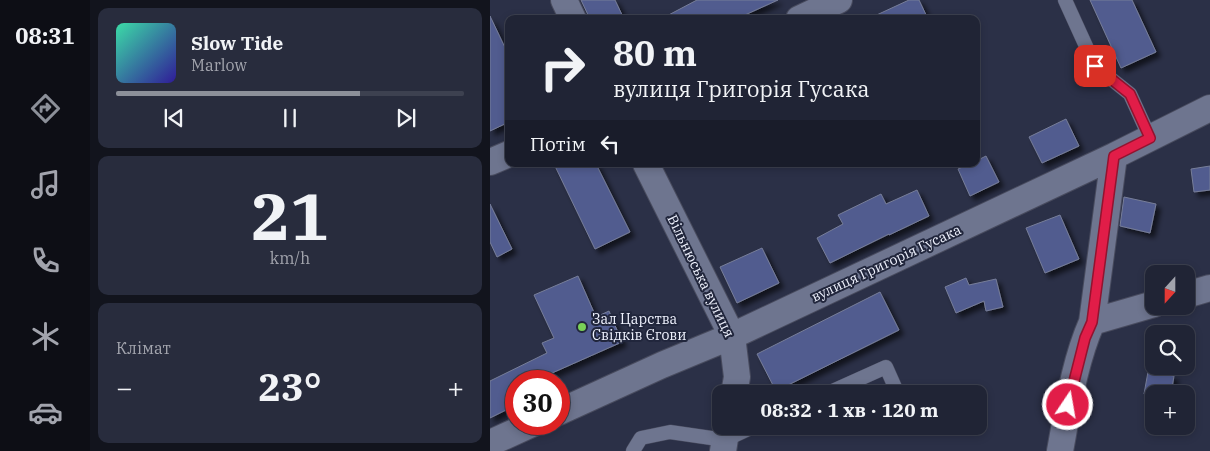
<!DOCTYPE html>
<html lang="uk">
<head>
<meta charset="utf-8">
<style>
  body { margin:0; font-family:"IBM Plex Serif",serif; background:#282c3d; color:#f1f3f6; height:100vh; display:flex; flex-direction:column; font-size:19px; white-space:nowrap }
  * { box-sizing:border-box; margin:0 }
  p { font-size:16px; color:#a2a4ad }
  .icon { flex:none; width:28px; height:28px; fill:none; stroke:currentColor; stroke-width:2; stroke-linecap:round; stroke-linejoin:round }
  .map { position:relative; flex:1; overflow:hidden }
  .details { display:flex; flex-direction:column; gap:8px; padding:8px; background:#12141d; width:400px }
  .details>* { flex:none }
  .banner { position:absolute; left:15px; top:15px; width:475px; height:152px; border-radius:10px; box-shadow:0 2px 8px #0003,0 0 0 1px #3d4150; background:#202435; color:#f1f3f6; overflow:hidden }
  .needle { width:32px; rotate:201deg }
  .tools { position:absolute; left:655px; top:265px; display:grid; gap:10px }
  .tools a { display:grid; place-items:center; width:50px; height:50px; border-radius:10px; background:#202435; box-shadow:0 2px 8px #0003,0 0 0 1px #3d4150; font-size:25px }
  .speed { position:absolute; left:15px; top:370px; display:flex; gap:10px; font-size:25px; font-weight:700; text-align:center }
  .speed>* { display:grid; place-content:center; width:65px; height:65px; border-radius:50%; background:#202435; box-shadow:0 2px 8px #0003,0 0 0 1px #3d4150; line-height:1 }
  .speed .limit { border:8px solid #d22; background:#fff; color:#111 }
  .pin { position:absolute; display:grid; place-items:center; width:42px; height:42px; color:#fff; margin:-21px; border-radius:10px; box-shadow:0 2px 8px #0006 }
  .me { position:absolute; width:55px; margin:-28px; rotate:12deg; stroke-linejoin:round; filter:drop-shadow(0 0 4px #0008) }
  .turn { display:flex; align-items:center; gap:18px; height:105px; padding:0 25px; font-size:22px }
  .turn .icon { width:65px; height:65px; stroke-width:2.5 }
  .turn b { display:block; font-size:35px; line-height:42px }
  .then { display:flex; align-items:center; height:48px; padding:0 25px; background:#0003; gap:10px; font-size:19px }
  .big { font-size:38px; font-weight:700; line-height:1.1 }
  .details .card { flex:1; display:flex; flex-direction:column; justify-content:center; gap:8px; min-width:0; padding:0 18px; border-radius:10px; background:#282c3d }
  .details .dial { align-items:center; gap:0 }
  .dial b { font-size:65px; line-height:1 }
  .song { display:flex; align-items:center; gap:15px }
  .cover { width:60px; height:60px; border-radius:8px; background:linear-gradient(135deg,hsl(160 70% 55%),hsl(250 70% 35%)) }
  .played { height:5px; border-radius:2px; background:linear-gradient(90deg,#8c9099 70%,#3d4150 70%) }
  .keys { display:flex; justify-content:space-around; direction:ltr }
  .heat { display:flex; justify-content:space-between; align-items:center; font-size:28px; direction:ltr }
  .trip { position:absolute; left:222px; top:385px; width:275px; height:50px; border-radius:10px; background:#202435; box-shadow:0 2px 8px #0003,0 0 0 1px #3d4150; font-weight:700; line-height:50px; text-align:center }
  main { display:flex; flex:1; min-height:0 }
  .dock { display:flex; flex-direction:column; width:90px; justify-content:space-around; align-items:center; background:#0d0e15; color:#a2a4ad }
  .dock .icon { width:35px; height:35px }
  .dock .on { color:#8c9099 }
  .dock b { font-size:22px; color:#f1f3f6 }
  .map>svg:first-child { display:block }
  .building { fill:#515c8f; stroke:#777e99; filter:url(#shadow) }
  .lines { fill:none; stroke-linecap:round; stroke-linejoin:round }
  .lane-casing { stroke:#484b5e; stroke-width:15 }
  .street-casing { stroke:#484b5e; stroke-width:28 }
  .lane { stroke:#6e758f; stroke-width:14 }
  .street { stroke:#6e758f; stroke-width:26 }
  .route-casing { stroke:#92132f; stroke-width:12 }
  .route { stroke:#e11d48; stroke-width:9 }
  .poi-dot { fill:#79d158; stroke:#21263c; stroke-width:2 }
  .labels { text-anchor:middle; stroke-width:4; stroke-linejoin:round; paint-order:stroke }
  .street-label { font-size:14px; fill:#eef1fd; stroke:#21263c }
  .poi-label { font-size:14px; fill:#eef1fd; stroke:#21263c; text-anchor:start }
</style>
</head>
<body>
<main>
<nav class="dock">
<b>08:31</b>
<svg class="icon on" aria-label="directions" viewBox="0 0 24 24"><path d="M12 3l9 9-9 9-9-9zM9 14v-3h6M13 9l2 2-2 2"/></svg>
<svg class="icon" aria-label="music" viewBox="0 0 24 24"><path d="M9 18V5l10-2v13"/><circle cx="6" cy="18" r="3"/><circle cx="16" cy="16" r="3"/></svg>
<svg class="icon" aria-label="phone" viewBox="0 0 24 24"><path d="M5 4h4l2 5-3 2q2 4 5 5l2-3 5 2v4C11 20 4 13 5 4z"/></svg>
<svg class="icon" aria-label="climate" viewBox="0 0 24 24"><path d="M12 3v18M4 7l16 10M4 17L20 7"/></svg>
<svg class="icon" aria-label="car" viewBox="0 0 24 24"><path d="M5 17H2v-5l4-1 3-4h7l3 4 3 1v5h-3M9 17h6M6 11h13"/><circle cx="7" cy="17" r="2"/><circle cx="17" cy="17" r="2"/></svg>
</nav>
<section class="details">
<div class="card">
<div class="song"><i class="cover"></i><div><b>Slow Tide</b><p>Marlow</p></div></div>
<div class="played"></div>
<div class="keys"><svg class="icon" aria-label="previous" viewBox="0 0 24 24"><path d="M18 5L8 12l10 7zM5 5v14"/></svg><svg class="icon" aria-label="pause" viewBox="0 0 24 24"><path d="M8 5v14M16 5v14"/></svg><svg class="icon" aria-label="next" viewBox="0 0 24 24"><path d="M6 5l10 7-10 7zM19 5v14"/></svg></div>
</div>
<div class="card dial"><b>21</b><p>km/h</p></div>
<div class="card"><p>Клімат</p>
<div class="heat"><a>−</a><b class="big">23°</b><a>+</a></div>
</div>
</section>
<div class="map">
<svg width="720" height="451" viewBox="0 0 720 451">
  <defs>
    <filter id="shadow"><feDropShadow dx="4.5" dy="4.5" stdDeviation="2.5" flood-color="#0009"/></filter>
  </defs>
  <rect width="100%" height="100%" fill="#2b3047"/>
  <path class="building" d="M91,0h34l9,19h-34z
    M207,0h81l-42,19h-75z
    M419,0h10l9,19h-60z
    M600,0h42l24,52 -35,16z
    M0,16l19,40v66l-19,9z
    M576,119l13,27 -37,17 -13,-26z
    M496,156l13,26 -29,14 -12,-27 12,-5h6v-3z
    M64,164h42l34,68 -35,17z
    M720,166v24l-16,2 -3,-23z
    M427,190l12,26 -40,19v-1l-59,29 -13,-25 26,-14 -5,-9 43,-21 5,10z
    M634,197l32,7 -6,29 -30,-7z
    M0,204l22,45 -15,8 -7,-15z
    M570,215l19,44 -34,14 -19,-45z
    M272,248l17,35 -42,20 -17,-36z
    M88,276l18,41 13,-6 13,31 -88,39h-18v24l-26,13v-37l57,-28 -5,-10 12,-5 -20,-43z
    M476,278l3,7 27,-6 7,28 -17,4 -2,-10 -28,12 -11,-26z
    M390,292l19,38 -123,61 -19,-37z
    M658,372l26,4 -3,18h-27z"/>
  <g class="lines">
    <defs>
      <path id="lane" d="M575,0l30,66 35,28 20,44
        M336,394l60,-27 12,27
        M143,451l8,-13 29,-6 55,8 30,-14"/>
      <path id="street" d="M74,0l9,19
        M309,19l40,-19
        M0,162l19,-8
        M156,164l86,172 5,41 -3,17
        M696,295l24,-7
        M602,322l62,-18
        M69,412l103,-47 70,-29 382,-180 96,-48
        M0,443l42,-19
        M233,451l4,-25
        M570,451c8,-43 14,-88 32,-129l22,-166"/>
    </defs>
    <use href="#lane" class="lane-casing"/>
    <use href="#street" class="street-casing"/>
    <use href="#lane" class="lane"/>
    <use href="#street" class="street"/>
  </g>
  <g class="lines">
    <defs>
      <path id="route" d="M578,405l17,-67 7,-16 22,-166 36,-18 -20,-44 -35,-28"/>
    </defs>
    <use href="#route" class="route-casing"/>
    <use href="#route" class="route"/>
  </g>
  <circle class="poi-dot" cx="92" cy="327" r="5"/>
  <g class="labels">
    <g class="street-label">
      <text transform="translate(396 263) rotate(-25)" y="5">вулиця Григорія Гусака</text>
      <text transform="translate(211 276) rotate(64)" y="5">Вільнюська вулиця</text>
    </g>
    <g class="poi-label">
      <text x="102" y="324">Зал Царства<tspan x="102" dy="16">Свідків Єгови</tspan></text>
    </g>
  </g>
</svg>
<div class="tools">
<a><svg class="needle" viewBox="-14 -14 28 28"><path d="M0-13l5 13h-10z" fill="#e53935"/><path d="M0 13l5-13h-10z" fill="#a2a4ad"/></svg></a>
<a><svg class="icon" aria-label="search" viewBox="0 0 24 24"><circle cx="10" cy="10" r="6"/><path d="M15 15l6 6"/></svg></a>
<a>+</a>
</div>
<div class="speed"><div class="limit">30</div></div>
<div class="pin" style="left:605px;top:66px;background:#d93025"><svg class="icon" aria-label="arrive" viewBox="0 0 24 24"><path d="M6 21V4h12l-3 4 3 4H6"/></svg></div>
<svg class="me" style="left:578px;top:405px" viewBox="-20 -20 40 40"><circle r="17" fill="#e11d48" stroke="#fff" stroke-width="3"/><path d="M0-11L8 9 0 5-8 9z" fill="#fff"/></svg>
<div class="trip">08:32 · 1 хв · 120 m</div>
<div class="banner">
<div class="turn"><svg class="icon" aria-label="right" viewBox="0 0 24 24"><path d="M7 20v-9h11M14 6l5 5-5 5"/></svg><div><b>80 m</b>вулиця Григорія Гусака</div></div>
<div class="then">Потім<svg class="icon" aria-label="left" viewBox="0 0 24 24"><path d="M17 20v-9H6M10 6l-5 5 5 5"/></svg></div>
</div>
</div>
</main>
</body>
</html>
